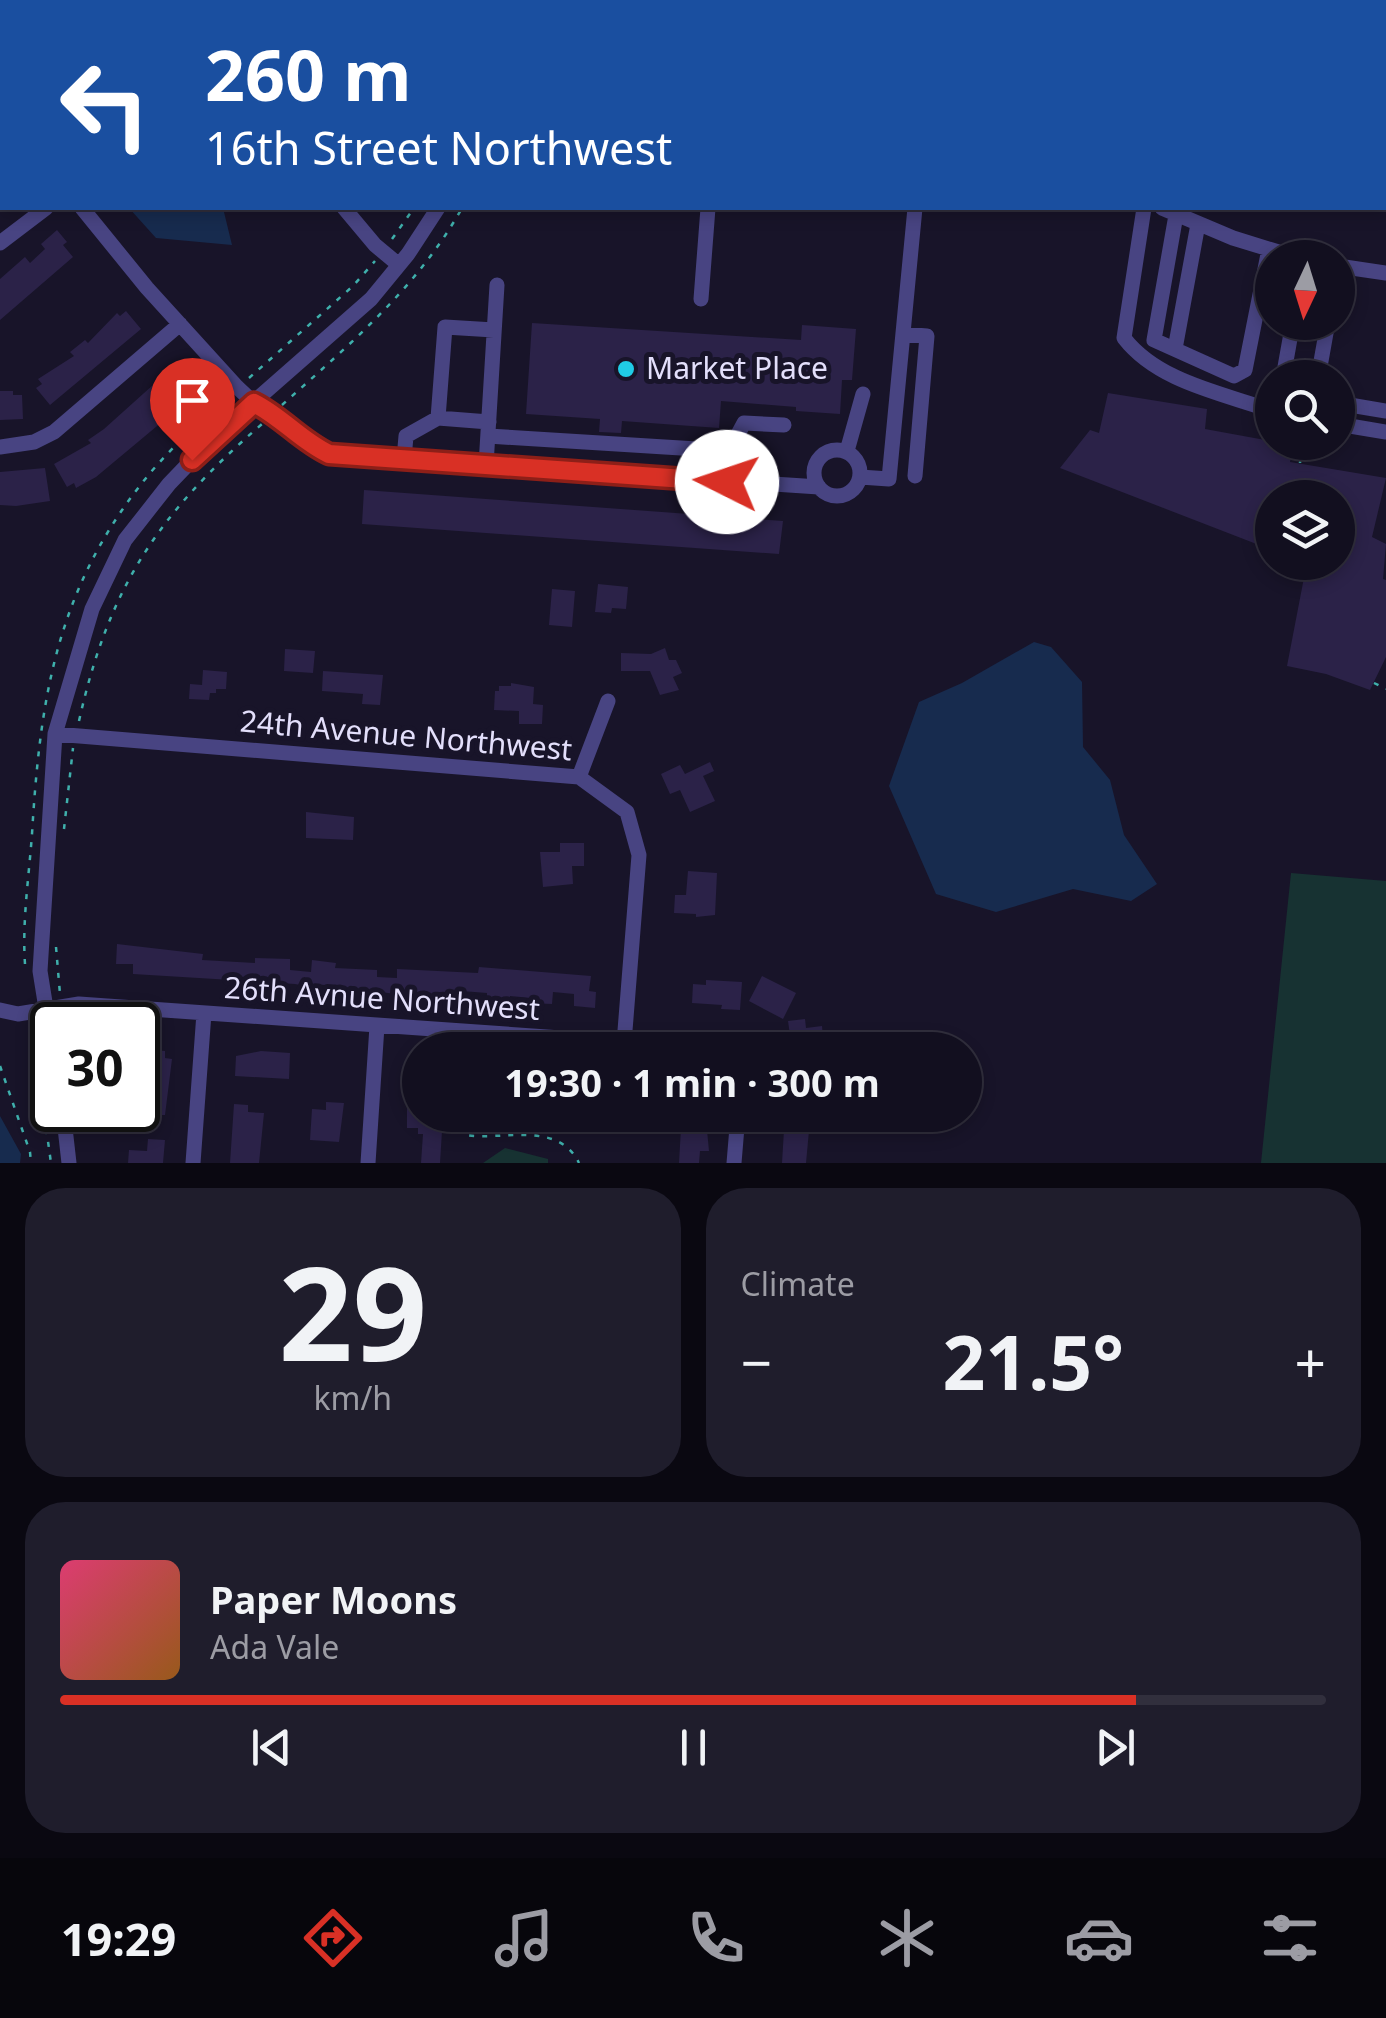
<!DOCTYPE html>
<html lang="en">
<head>
<meta charset="utf-8">
<style>
  body { margin:0; font-family:"Noto Sans",sans-serif; background:#1f1d2c; color:#f1f3f6; height:100vh; display:flex; flex-direction:column; font-size:38px; white-space:nowrap }
  * { box-sizing:border-box; margin:0 }
  p { font-size:32px; color:#9c9ca4 }
  .icon { flex:none; width:55px; height:55px; fill:none; stroke:currentColor; stroke-width:2; stroke-linecap:round; stroke-linejoin:round }
  .map { position:relative; height:1163px; overflow:hidden }
  .sheet { display:flex; flex-direction:column; gap:25px; padding:25px; background:#0a0811; flex:1 }
  .sheet>* { flex:none }
  .banner { position:absolute; left:0px; top:0px; width:1388px; height:210px; box-shadow:0 5px 15px #0003,0 0 0 2px #312f3d; background:#1a4fa0; color:#fff; overflow:hidden }
  .needle { width:65px; rotate:184deg }
  .controls { position:absolute; left:1255px; top:240px; display:grid; gap:20px }
  .controls a { display:grid; place-items:center; width:100px; height:100px; border-radius:50%; background:#120f1f; box-shadow:0 5px 15px #0003,0 0 0 2px #312f3d; font-size:50px }
  .speed { position:absolute; left:30px; top:1002px; display:flex; gap:20px; font-size:50px; font-weight:700; text-align:center }
  .speed>* { display:grid; place-content:center; width:130px; height:130px; border-radius:50%; background:#120f1f; box-shadow:0 5px 15px #0003,0 0 0 2px #312f3d; line-height:1 }
  .speed .limit { border:5px solid #111; border-radius:15px; background:#fff; color:#111 }
  .pin { position:absolute; display:grid; place-items:center; width:85px; height:85px; color:#fff; margin:-102px -42px; border-radius:50% 50% 50% 0; rotate:-45deg; box-shadow:0 0 10px #0007 }
  .pin .icon { rotate:45deg }
  .me { position:absolute; width:110px; margin:-55px; rotate:274deg; stroke-linejoin:round; filter:drop-shadow(0 0 8px #0008) }
  .turn { display:flex; align-items:center; gap:35px; height:210px; padding:0 40px; font-size:45px }
  .turn .icon { width:130px; height:130px; stroke-width:2.5 }
  .turn b { display:block; font-size:70px; line-height:85px }
  .big { font-size:75px; font-weight:700; line-height:1.1 }
  .sheet .card { flex:1; display:flex; flex-direction:column; justify-content:center; gap:15px; min-width:0; padding:0 35px; border-radius:40px; background:#1f1d2c }
  .sheet .dial { align-items:center; gap:0 }
  .dial b { font-size:130px; line-height:1 }
  .song { display:flex; align-items:center; gap:30px }
  .cover { width:120px; height:120px; border-radius:15px; background:linear-gradient(135deg,hsl(340 70% 55%),hsl(30 70% 35%)) }
  .played { height:10px; border-radius:5px; background:linear-gradient(90deg,#d93025 85%,#312f3d 85%) }
  .keys { display:flex; justify-content:space-around; direction:ltr }
  .heat { display:flex; justify-content:space-between; align-items:center; font-size:55px; direction:ltr }
  .sheet .tiles { flex:1; display:grid; gap:25px; grid-template-columns:1fr 1fr }
  .card:last-child { grid-column:span 2 }
  .trip { position:absolute; left:402px; top:1032px; width:580px; height:100px; border-radius:50px; background:#120f1f; box-shadow:0 5px 15px #0003,0 0 0 2px #312f3d; font-weight:700; line-height:100px; text-align:center }
  .tab-bar { display:flex; height:160px; justify-content:space-around; align-items:center; background:#07060c; color:#9c9ca4 }
  .tab-bar .icon { width:70px; height:70px }
  .tab-bar .selected { color:#d93025 }
  .tab-bar b { font-size:45px; color:#f1f3f6 }
  .map>svg:first-child { display:block }
  .green { fill:#173232 }
  .water { fill:#172b4e }
  .building { fill:#2b2248 }
  .lines { fill:none; stroke-linecap:round; stroke-linejoin:round }
  .path { stroke:#3fb0ac; stroke-width:2.5; stroke-dasharray:5 8; stroke-linecap:butt }
  .minor { stroke:#484482; stroke-width:15 }
  .route-casing { stroke:#8d1f18; stroke-width:25 }
  .route { stroke:#d93025; stroke-width:18 }
  .poi-dot { fill:#20cce6; stroke:#181429; stroke-width:4 }
  .labels { text-anchor:middle; stroke-width:10; stroke-linejoin:round; paint-order:stroke }
  .poi-label { font-size:30px; fill:#e3dffb; stroke:#181429; text-anchor:start }
  .street-label { font-size:30px; fill:#e3dffb; stroke:#181429 }
</style>
</head>
<body>
<div class="map">
<svg width="1386" height="1163" viewBox="0 0 1386 1163">
  <rect width="100%" height="100%" fill="#181429"/>
  <path class="green" d="M1291,873l95,8v282h-125z
    M505,1148l43,11v4h-65z"/>
  <path class="water" d="M129,208h94l9,37 -76,-7z
    M1034,642l17,5 31,35 1,65 27,33 14,55 33,49 -26,17 -58,-12 -77,23 -60,-18 -47,-108 30,-84 43,-19z
    M0,1116l21,38 -1,9h-20z"/>
  <path class="building" d="M57,230l10,12 -4,3 10,12 -73,63v-41l25,-22 5,6 15,-14 -4,-5z
    M126,311l15,18 -91,76 -14,-17 6,-4 -4,-5 36,-23 -4,-4 15,-12 3,3 29,-30 3,3z
    M532,323l269,17 1,-15 54,4 -4,51h-10l-2,34 -44,-3v-4l-75,-6 -2,27 -97,-7 -1,12 -22,-1 1,-13 -74,-5z
    M173,367l4,5 5,-3 17,22 -103,86 -20,11 -2,-5 -7,4 -13,-23 37,-21 -3,-3 16,-11z
    M0,391h13v4h9l1,24 -23,1z
    M1108,393l99,16 -2,20 88,16 -3,17 96,16 -14,59 14,7 -3,35 3,1v77l-16,33 -44,-16 -39,-8 20,-104h31v-64h-66v52l-212,-82 30,-38 9,3z
    M45,468l5,33 -34,5 -16,-1v-33z
    M364,490l419,31 -4,33 -417,-30z
    M598,584l30,3 -2,22 -14,-1 -1,5 -16,-1z
    M552,589l23,2 -3,36 -23,-2z
    M665,648l4,12h7l6,13 -9,4 6,13 -19,5 -10,-24h-29v-18l30,1z
    M285,649l30,2 -2,22 -29,-2z
    M203,670l24,2 -1,17h-10v4h-6l-1,7 -20,-1 1,-15 12,1z
    M323,671l60,4 -3,30 -18,-1 1,-10 -41,-3z
    M511,683l23,4 -1,17 10,1 -1,19h-23v-13l-25,-1 1,-19h4v-5h12z
    M710,762l4,9 -11,5 12,25 -25,11 -10,-22 -10,4 -9,-20 19,-9 5,9z
    M306,812l48,5 -1,23 -47,-2z
    M560,843h24v23h-12l1,18 -30,3 -3,-35h20z
    M688,871l29,2 -2,42 -19,2v-3l-22,-1 1,-18h11z
    M117,944l86,10 -1,6 53,3v-5l35,1v11l21,2 1,-12 24,3 -1,5 42,2v7l20,1v-9l81,4 1,-6 112,9 -2,15 7,1 -1,16 -21,-2v-12l-21,-2 -1,12 -22,-1 1,-5 -21,-2v5l-23,-2v-6l-25,-2 -1,8 -41,-6v4l-104,-13v4l-21,-4 -162,-10v-10h-17z
    M762,976l34,17 -13,26 -34,-18z
    M706,980l36,2 -2,28 -19,-1 1,-4 -30,-2 1,-19 13,1z
    M805,1019l1,9 16,-2 2,24h-22v-3h-6v-6l-5,1 -3,-21z
    M140,1049l25,2v7l7,1 -7,56h-8l-1,11 -25,-1 1,-15h6v-8h8v-8h7l2,-21 -17,-1z
    M261,1051l29,2 -1,26 -54,-3 1,-20z
    M326,1102l18,1 -5,39 -29,-2 2,-31 14,1z
    M234,1104l14,1v7l16,1 -5,50h-29z
    M407,1107l13,1v7h23l-3,48h-19l2,-29h-5v-6h-11z
    M776,1115h23v4l11,1 -4,43h-24l2,-33 -9,-1z
    M681,1128l26,2 2,21h-9l-1,12h-20z
    M148,1139l17,1 -2,23h-35l1,-13 18,1z"/>
  <g class="lines">
    <path class="path" d="M528,2l1,-2
      M392,239l22,-31
      M249,378l104,-92 22,-25
      M282,405c68,-61 135,-117 180,-197
      M1300,463l2,-21
      M1374,683l12,6
      M79,721c30,-135 80,-208 183,-297
      M64,829l9,-81
      M56,947l4,47
      M25,964c-3,-42 4,-88 7,-130 8,-134 24,-242 110,-351 25,-32 56,-59 85,-87
      M32,1026l19,137
      M0,1066l30,86 1,11
      M461,1115v16l4,4c37,6 93,-15 114,28"/>
    <path class="minor" d="M3,0l1,2
      M180,0l4,2
      M602,0l4,2
      M1165,0l1,2
      M343,1l42,1
      M313,2v-2
      M448,2l1,-2
      M507,2v-2
      M557,2v-2
      M635,2l1,-2
      M726,2v-2
      M764,2v-2
      M1385,134h1
      M0,145l2,1
      M82,208l65,80 90,99 17,16 20,10 36,33 19,8 490,33
      M344,208l31,37 24,20
      M1144,208l-20,130c34,44 98,55 148,73
      M1162,208l71,30 65,20
      M1176,215l-22,125 80,36 11,-6 24,-121
      M0,243l46,-35
      M1338,266l48,7
      M701,299l7,-91
      M903,334l24,2 -12,140
      M1175,349l23,-125
      M1283,378l10,-56
      M1318,378l10,-56
      M1338,403l48,8
      M438,418l51,4
      M1338,424l48,8
      M488,436l241,15 -2,32
      M0,447l34,-5 20,-10 126,-108
      M814 473a23 23 0 1 1 46 0a23 23 0 1 1-46 0Z
      M729,451l15,-28 40,2
      M847,451l16,-57
      M404,459l2,-23 32,-18 7,-91 49,3
      M486,465l11,-180
      M860,477l29,2 26,-271
      M55,734l524,43 48,35 12,43 -15,188
      M579,777l29,-76
      M0,1010l18,4 61,-10 653,46
      M52,1046l-12,-75 15,-237 37,-125 33,-69 44,-56 47,-49 155,-136 37,-45 30,-46
      M63,1110l6,53
      M193,1163l11,-150
      M368,1163l9,-137
      M734,1163l4,-48"/>
  </g>
  <g class="lines">
    <defs>
      <path id="route" d="M192,460l62,-57c28,14 47,38 75,51l398,28"/>
    </defs>
    <use href="#route" class="route-casing"/>
    <use href="#route" class="route"/>
  </g>
  <circle class="poi-dot" cx="626" cy="369" r="10"/>
  <g class="labels">
    <g class="poi-label">
      <text x="646" y="379">Market Place</text>
    </g>
    <g class="street-label">
      <text transform="translate(406 736) rotate(5)" y="10">24th Avenue Northwest</text>
      <text transform="translate(382 999) rotate(4)" y="10">26th Avnue Northwest</text>
    </g>
  </g>
</svg>
<div class="controls">
<a><svg class="needle" viewBox="-14 -14 28 28"><path d="M0-13l5 13h-10z" fill="#e53935"/><path d="M0 13l5-13h-10z" fill="#9c9ca4"/></svg></a>
<a><svg class="icon" aria-label="search" viewBox="0 0 24 24"><circle cx="10" cy="10" r="6"/><path d="M15 15l6 6"/></svg></a>
<a><svg class="icon" aria-label="layers" viewBox="0 0 24 24"><path d="M12 4l9 5-9 5-9-5zM3 14l9 5 9-5"/></svg></a>
</div>
<div class="speed"><div class="limit">30</div></div>
<div class="pin" style="left:192px;top:460px;background:#d93025"><svg class="icon" aria-label="arrive" viewBox="0 0 24 24"><path d="M6 21V4h12l-3 4 3 4H6"/></svg></div>
<svg class="me" style="left:727px;top:482px" viewBox="-20 -20 40 40"><circle r="19" fill="#fff"/><path d="M0-13L10 11 0 6-10 11z" fill="#d93025"/></svg>
<div class="trip">19:30 · 1 min · 300 m</div>
<div class="banner">
<div class="turn"><svg class="icon" aria-label="left" viewBox="0 0 24 24"><path d="M17 20v-9H6M10 6l-5 5 5 5"/></svg><div><b>260 m</b>16th Street Northwest</div></div>
</div>
</div>
<section class="sheet">
<div class="tiles">
<div class="card dial"><b>29</b><p>km/h</p></div>
<div class="card"><p>Climate</p>
<div class="heat"><a>−</a><b class="big">21.5°</b><a>+</a></div>
</div>
<div class="card">
<div class="song"><i class="cover"></i><div><b>Paper Moons</b><p>Ada Vale</p></div></div>
<div class="played"></div>
<div class="keys"><svg class="icon" aria-label="previous" viewBox="0 0 24 24"><path d="M18 5L8 12l10 7zM5 5v14"/></svg><svg class="icon" aria-label="pause" viewBox="0 0 24 24"><path d="M8 5v14M16 5v14"/></svg><svg class="icon" aria-label="next" viewBox="0 0 24 24"><path d="M6 5l10 7-10 7zM19 5v14"/></svg></div>
</div>
</div>
</section>
<nav class="tab-bar">
<b>19:29</b>
<svg class="icon selected" aria-label="directions" viewBox="0 0 24 24"><path d="M12 3l9 9-9 9-9-9zM9 14v-3h6M13 9l2 2-2 2"/></svg>
<svg class="icon" aria-label="music" viewBox="0 0 24 24"><path d="M9 18V5l10-2v13"/><circle cx="6" cy="18" r="3"/><circle cx="16" cy="16" r="3"/></svg>
<svg class="icon" aria-label="phone" viewBox="0 0 24 24"><path d="M5 4h4l2 5-3 2q2 4 5 5l2-3 5 2v4C11 20 4 13 5 4z"/></svg>
<svg class="icon" aria-label="climate" viewBox="0 0 24 24"><path d="M12 3v18M4 7l16 10M4 17L20 7"/></svg>
<svg class="icon" aria-label="car" viewBox="0 0 24 24"><path d="M5 17H2v-5l4-1 3-4h7l3 4 3 1v5h-3M9 17h6M6 11h13"/><circle cx="7" cy="17" r="2"/><circle cx="17" cy="17" r="2"/></svg>
<svg class="icon" aria-label="filters" viewBox="0 0 24 24"><path d="M4 7h16M4 17h16"/><circle cx="9" cy="7" r="2"/><circle cx="15" cy="17" r="2"/></svg>
</nav>
</body>
</html>
